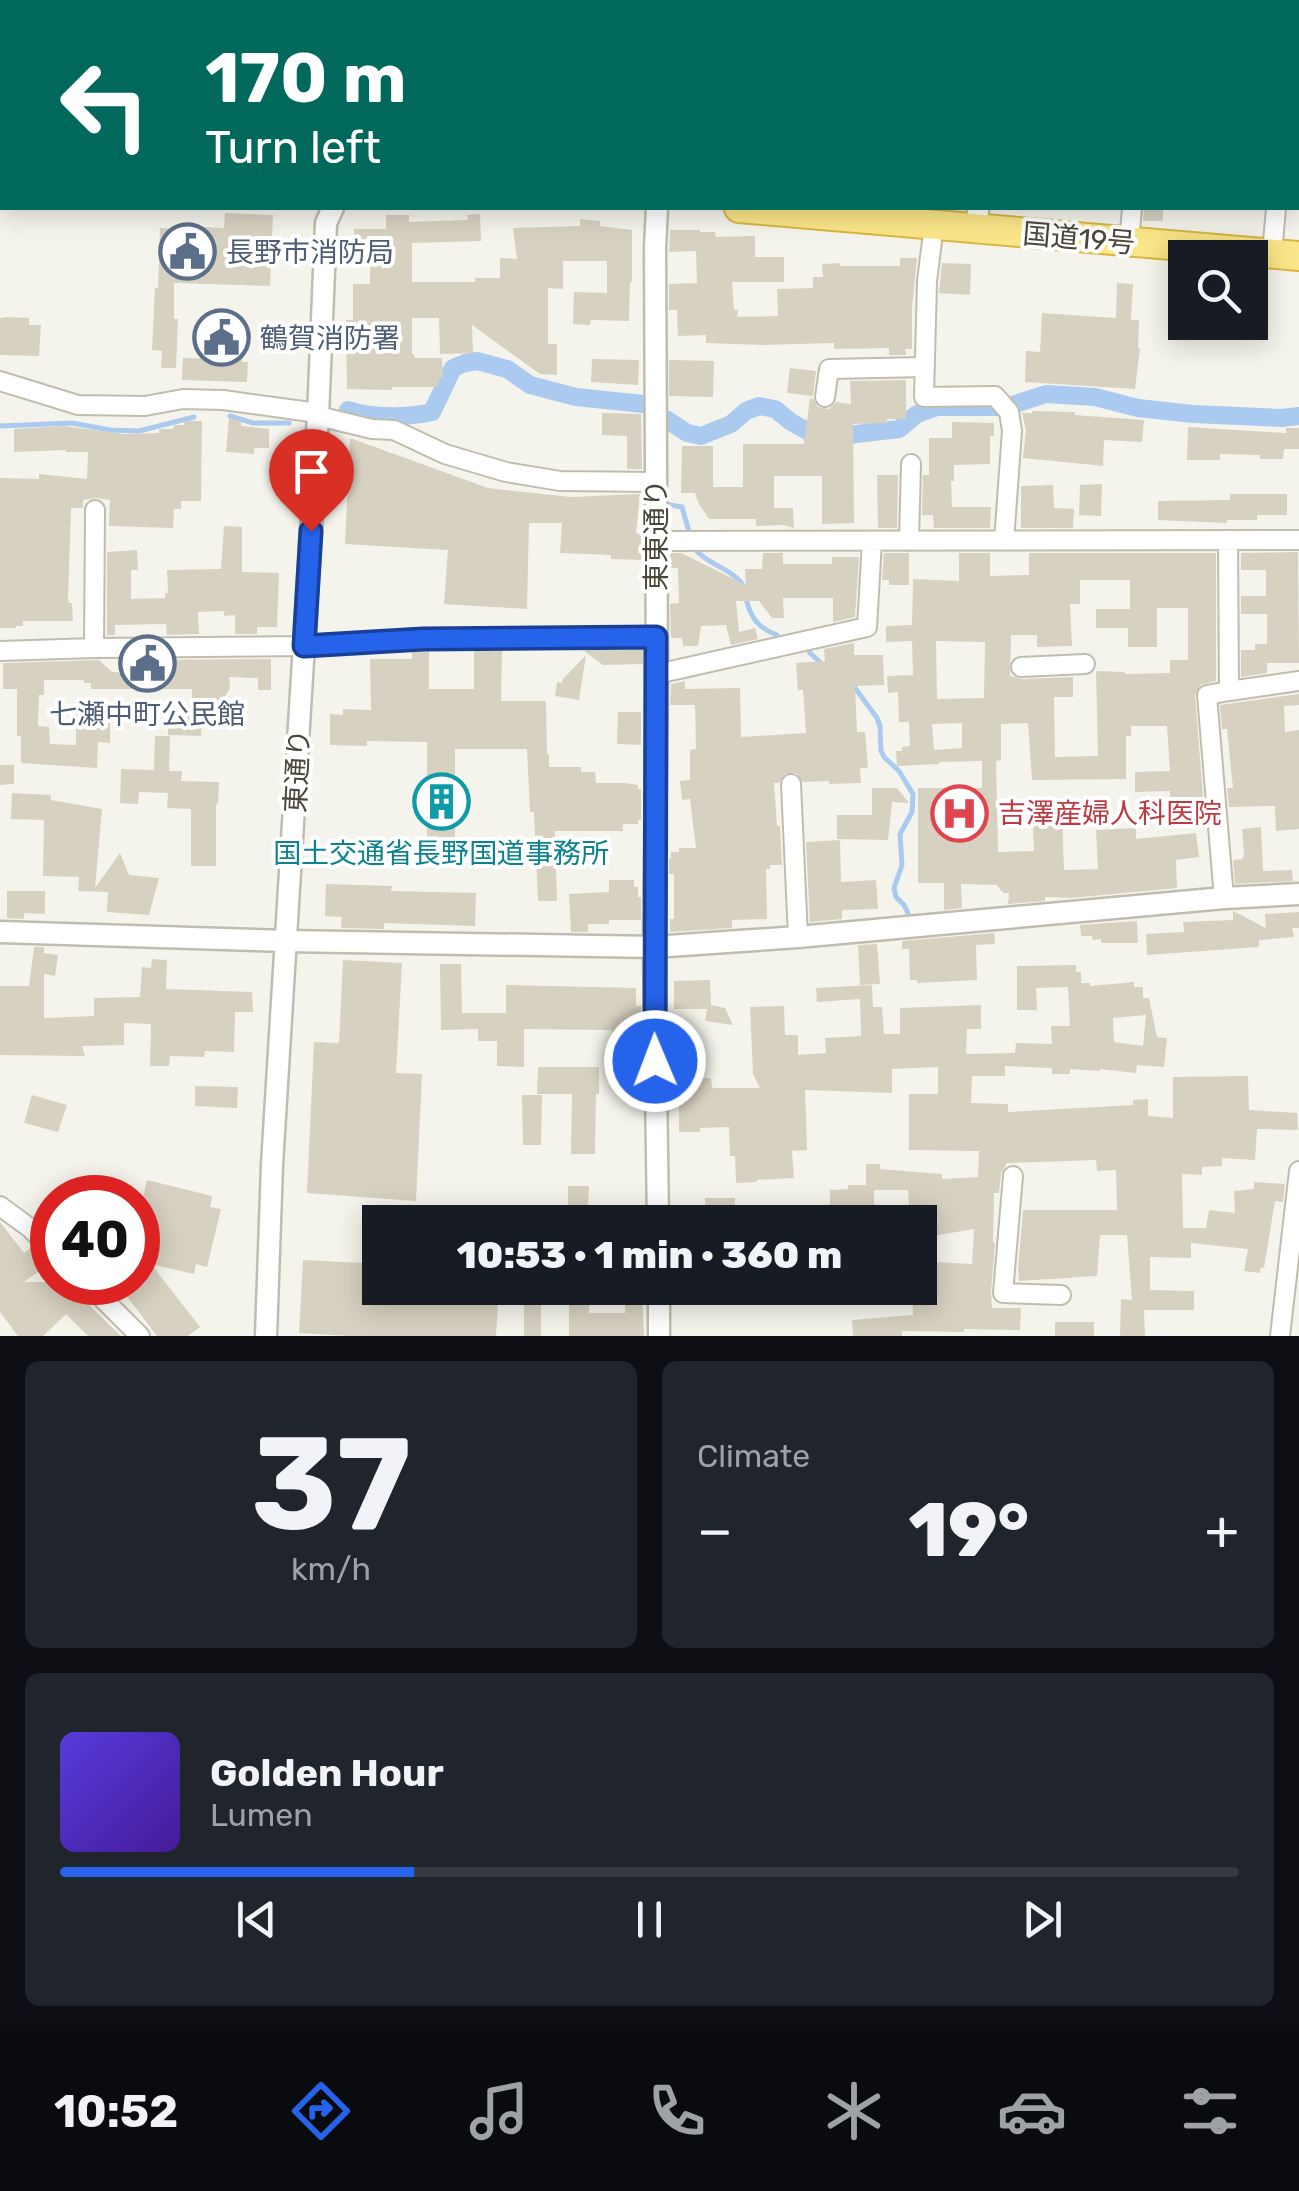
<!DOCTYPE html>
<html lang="en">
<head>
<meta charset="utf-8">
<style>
  body { margin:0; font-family:Rubik,"Noto Sans JP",sans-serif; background:#20242c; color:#f1f3f6; height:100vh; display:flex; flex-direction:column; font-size:38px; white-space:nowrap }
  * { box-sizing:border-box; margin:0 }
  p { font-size:32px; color:#9ea1a6 }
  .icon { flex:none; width:55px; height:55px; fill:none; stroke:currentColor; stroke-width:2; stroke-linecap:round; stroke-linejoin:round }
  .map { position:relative; height:1336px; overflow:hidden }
  .panel { display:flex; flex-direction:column; gap:25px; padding:25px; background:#0d0f14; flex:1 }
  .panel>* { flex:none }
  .banner { position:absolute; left:0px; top:0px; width:1300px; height:210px; box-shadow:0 5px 25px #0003; background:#00695c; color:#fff; overflow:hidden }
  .tools { position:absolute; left:1168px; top:240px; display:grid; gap:20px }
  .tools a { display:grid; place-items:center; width:100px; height:100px; border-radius:0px; background:#171b24; box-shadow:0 5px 25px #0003; font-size:50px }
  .speed { position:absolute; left:30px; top:1175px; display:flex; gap:20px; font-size:50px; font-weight:700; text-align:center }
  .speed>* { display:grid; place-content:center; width:130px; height:130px; border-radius:50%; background:#171b24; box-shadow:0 5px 25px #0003; line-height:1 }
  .speed .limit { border:15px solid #d22; background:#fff; color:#111 }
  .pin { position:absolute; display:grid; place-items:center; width:85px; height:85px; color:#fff; margin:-102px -42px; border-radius:50% 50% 50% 0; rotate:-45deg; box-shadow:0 0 10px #0007 }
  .pin .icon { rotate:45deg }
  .me { position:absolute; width:110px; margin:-55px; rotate:359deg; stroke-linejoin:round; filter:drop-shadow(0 0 8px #0008) }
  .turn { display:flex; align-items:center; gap:35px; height:210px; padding:0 40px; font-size:45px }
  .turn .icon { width:130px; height:130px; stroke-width:2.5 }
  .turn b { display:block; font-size:70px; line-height:85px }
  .big { font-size:75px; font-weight:800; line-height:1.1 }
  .panel .widget { flex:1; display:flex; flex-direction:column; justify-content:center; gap:15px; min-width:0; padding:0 35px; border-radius:15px; background:#20242c }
  .panel .dial { align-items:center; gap:0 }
  .dial b { font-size:130px; line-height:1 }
  .song { display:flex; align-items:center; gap:30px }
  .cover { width:120px; height:120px; border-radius:15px; background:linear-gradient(135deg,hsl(250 70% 55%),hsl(260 70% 35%)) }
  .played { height:10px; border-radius:5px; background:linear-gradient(90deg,#2563eb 30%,#363941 30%) }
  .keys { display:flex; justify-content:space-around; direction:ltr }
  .heat { display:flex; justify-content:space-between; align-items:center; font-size:55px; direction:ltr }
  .panel .tiles { flex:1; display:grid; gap:25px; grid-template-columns:1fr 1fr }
  .widget:last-child { grid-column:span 2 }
  .trip { position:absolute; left:362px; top:1205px; width:575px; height:100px; border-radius:0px; background:#171b24; box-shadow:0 5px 25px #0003; font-weight:800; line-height:100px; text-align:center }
  .tab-bar { display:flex; height:160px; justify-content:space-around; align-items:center; background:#090b0e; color:#9ea1a6 }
  .tab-bar .icon { width:70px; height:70px }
  .tab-bar .active { color:#2563eb }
  .tab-bar b { font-size:45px; color:#f1f3f6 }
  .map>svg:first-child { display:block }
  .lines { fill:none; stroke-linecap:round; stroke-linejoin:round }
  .stream { stroke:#abcaef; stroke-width:5 }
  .canal { stroke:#abcaef; stroke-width:18 }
  .building { fill:#d7d1c1; fill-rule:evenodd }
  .minor-casing { stroke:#c1bdae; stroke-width:22 }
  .tertiary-casing { stroke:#c1bdae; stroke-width:25 }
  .trunk-casing { stroke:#dab641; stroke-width:32 }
  .minor { stroke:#fff; stroke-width:18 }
  .tertiary { stroke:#fff; stroke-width:20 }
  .trunk { stroke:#fae688; stroke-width:28 }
  .rail-casing { stroke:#9a9a9a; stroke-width:9 }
  .rail { stroke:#fff; stroke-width:5; stroke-dasharray:15; stroke-linecap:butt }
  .route-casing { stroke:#184099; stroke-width:25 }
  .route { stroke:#2563eb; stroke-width:18 }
  .labels { text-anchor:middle; stroke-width:8; stroke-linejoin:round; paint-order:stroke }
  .street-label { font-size:28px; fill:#4a4639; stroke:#fff }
  .service-label { font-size:28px; fill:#4e5e75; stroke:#fff; text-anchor:start }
  .health-label { font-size:28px; fill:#be3a42; stroke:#fff; text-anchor:start }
  .culture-label { font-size:28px; fill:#0d838f; stroke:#fff }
</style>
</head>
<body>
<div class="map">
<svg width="1299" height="1336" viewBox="0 0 1299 1336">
  <rect width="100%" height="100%" fill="#f5f4ec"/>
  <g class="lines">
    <path class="stream" d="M230,416l23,7h36
      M0,426l72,-3 38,7 29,1 55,-14
      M665,504l17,3 8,28
      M693,547c15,19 42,22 51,40
      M746,598c4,19 12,30 31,37
      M807,645l3,8 13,12
      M853,685l24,33 3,8 1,25 3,6 15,14 14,23 -1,18 -12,22 2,31 -8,23 2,9 8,8 4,8"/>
    <path class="canal" d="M348,410c26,8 57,8 84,2l21,-44 12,-5 12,-2 30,8 23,16 46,12 67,7
      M666,419l21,14 14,3 30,-12 15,-13 13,-5 16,3 16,13 18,10 39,3 51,-6 18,-15 20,-7h69l40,-13 49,3 43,11 55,6 89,4 17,-2"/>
  </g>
  <path class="building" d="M1144,208h19v13h-20z
    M225,213l48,2 -3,71 -96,-3v36h4l-2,49h-15l1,-17 -10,-1 3,-62h3l2,-60 17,1v-3l47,2z
    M480,214l1,27 -69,2v39h63v-4h25v-20l17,1 -4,-31 67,-2v-7l20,2v5l32,4v52h-2l-1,39 -38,-1 -1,5 -17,-1 1,-32 33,1v-32h-44v28l-15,-1v56h9v31l-17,-1 -68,-49 1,28 -33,1 -1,-36h-27v36h2l1,4h27l1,19 -4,1 -1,9h-46v3l-45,-1 -1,-69h7v-36h17v-25h-16v-30h32v-14h23v7l59,-2 -1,-5z
    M670,230h30v2h15l1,5 39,-1v21h29v25h-52l2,28h4l-1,7 41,-1 -1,-27 36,-1v-11h10l-1,-13 18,-1v3h60v-8h17l-5,50v41h-7l1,6h-17v-7l-55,1v-6l-72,2 -56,-2v-8l-28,1 -1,-26h-8v-26l28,-1 -1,-32 -27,1z
    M942,263l29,1 -1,31 -31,-2z
    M1117,283l16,1 -2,36h8l-1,28h2l-5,41 -110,-7 1,-31 14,1 2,-39 74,5z
    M8,317l21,1v7h12l-2,31 -39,-1v-37z
    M1192,322h58l-1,14 -57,-2z
    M219,354h24l-1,8h6l-1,20 -65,-2 1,-22 36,1z
    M592,359l47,1 -1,25 -47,-3z
    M669,360l45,1 -1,36 -44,-1z
    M790,368l26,3 -3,25 -26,-3z
    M906,380v39h-19v4l-34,1 1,99 -32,1v-48h-48v32h19l1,20 -11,-3 -27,1v-7h-47l-10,-15 -4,-11h-14l1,-47h31v41h30v-43h61l6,-46 3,1 5,8 11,2 7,-7 15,2 -1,-23z
    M1032,411l43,1v3l69,5 -2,22 -38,-2 -1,26 -80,-8 3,-28 -4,-17h10z
    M602,413l39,1 1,55h-15v-33l-25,-1z
    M229,418l12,3v5l28,3v19h-15v6l-28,-2z
    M184,421h18l-1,80h-20v8h-7l-1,19 -64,-2 1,-26 -14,-2 -13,2v8h-12l-3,90 1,5h3l1,18h-50v5h-7v2h-16v-150l39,1v-5l48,5 1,-27h-22v-2l-52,2v-23l50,-3 59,8 36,-1v-4h14l1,-4h10z
    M952,422l42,1v13h-4v28l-36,1v16h-3l1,26h39l-1,21h-56l-1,-13h-11l1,-40h6v-37h23z
    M1188,427l98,6v-5h13v21h-15l-1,10h-23v-4l-40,-1v6h-33z
    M350,438l138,50 83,9 69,-3 -4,39 7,1v26l-32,-1v-4l-51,-2 2,-30h-33l-2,86 -83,-5 4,-54 -103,-6z
    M877,475h21l-1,53h-19z
    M1102,484l-1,32 -22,-1 1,-30z
    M1053,485l1,23 20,1 -1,19h-52v-42z
    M1230,494h57v21h-30v5h-30v3l-69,-3v-19l72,-1z
    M224,526l18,1v45l37,1 -2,54h-20v7h-22v-19l-11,1v-5l-26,1 1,22 -32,1 -1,-11 -51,1v10h-8v-83l30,-2 1,20h-7v29l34,-1v-5h3l-1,-23 54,-1z
    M1298,552l1,111h-32v10l-26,4v-27h14v-6h12v-30h-26v-18h25v-26h-25v-17z
    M670,553h11l65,32 -1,-16h17l1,-16h20v11h49v-7h27l-4,60 -22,5v-24h-50l1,20h-12l-13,-17h-23l3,31 16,-4 3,11 -27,6 -5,-20 -25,1 -3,20h-15l-1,-8h-11l-1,-34 9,-1 -1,-35h-8z
    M884,553h25v32h-20v-5h-7z
    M959,553h31v23l39,-1v-22h187v128l-16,4 -5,10 9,114 -34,1v-19l-35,1v-20l35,-1 -3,-45h-36v10h-5v43l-94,1 -4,-57 -27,1v36l-5,1 2,91 36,-1 -1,-24h2v-6h3l-1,-9 25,-1 2,59 34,-1 -2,-39 40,-2v11l60,-6 3,24 -23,3 1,28 -106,10 -26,-1v4l-37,3 1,-11h-6l-6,-8 -36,-1 1,24 -18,2v-27h-26v-95h64v-27l-43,1v2l-42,2 -1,-15h6v-4l8,-1 -1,-24h-10l-1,-30 -10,1 -1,-17 26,-1 -1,-34 -26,1v-16l26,-1 1,-46 46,2zM1080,580h50v29h-34v19h32v19h29v-39h31v52h-18v13l-45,1v-2l-29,-1 2,85 -43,1 -1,-60h19v-20l-51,2 -12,-3 1,-41h26v12l35,-1 -2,-42h10zM936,641l49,1 -1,56 -47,1zM962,723v25l-28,2 -2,-26z
    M854,643v12h29l1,30 -29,1 2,46h8l3,36h-8l1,15 -32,1v-3l-26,1 -7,-9 -12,1 -5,9h-5l3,43h3l2,39h-12v4h-4l1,50 -35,1v8l-62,4v-13h4v-45h-5v-16h2v-6h8v-4h17l-6,-49 -8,1 -2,-19 10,-1v-30l6,-1 -1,-44h-25l1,-21 14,-3v8l55,-1 1,49 65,-4 -3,-43h-5l-2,-27 29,-2 -1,-12z
    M587,650h56v14l-40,1 -19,-14z
    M429,651v38h45v-38h28l-1,50h45l1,53h2v13h32v5h14l1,11h29l13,2v4h3v31h-3v4h-15v7h-68l2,70h-19l-4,-89h-4l-3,-63h-72v102h-28v-109l-60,-1v5l-37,-1v-31l13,1v-6l28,1 -1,-51h42v-7z
    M586,655l-7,45 -24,-4 2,-14 5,1v-3z
    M271,659v31h-13v-12l-29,-1 1,11 -7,12h-31v-11h-101v-6h-7v-3h-40v15h-5l-1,31 11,1 1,17 26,1v-37l34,4v31l-12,-1 -1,26 -76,-5v-27h-4v-47h-14v-26l96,-3 13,12 19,1v-13z
    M1299,694v11l-15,1 1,26 14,-2v99l-23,2 -1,-25 -46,1 -2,-19h6l-6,-59h-5l-2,-24z
    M618,712h23v33l-24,-1z
    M168,713l34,1 -1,22 -33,-1z
    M155,736h15l-1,35h13l-1,10 38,1 -1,23 -2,-1v62h-25v-57l-24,-1 1,-15 -29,-1 -1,12 -18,-1 1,-34 33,1z
    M0,765h14v19l-14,1z
    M872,788h25l12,15 -17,-1 -4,38 -51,-1v-24h35z
    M12,793l39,2v5l51,9 -7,79 25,-35 9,22 30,3 -10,37 -42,-3 1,-20 -30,-1 1,-14 -36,-1 1,-56 -33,-1z
    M1261,827l2,44 29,-1 1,11 -58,3 -2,-24 10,-1 1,-6 -2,-24z
    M840,840l1,42 35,-2 2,29 -36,1v9l-32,3 -4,-80z
    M609,880h25v7h4v10h3v23h-32v4h-21v8h-17l-2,-38 40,-2z
    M326,884l66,2 -1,5 85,2 -1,33 -91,-3v6l-43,-1 1,-11 -17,-1z
    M7,891h38v23l-21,-1v6l-17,-1z
    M1233,911l33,17 -1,-14 34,-2v16h-7l2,9 -35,3v7l-112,8 -1,-21 38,-2 -1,-10 50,-2z
    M1137,921l1,22h-37v-4l-8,1 -1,-4h-11l-1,-11z
    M994,933l1,11 -19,1 1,35 -60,3v-3h-7l-1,-31h-7v-8z
    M877,944l3,40 -20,1 -2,-40z
    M34,947h10v6l14,2 -3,21 -11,-2v44l50,-2v-18l46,-1 2,-30 9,1 1,-9 15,1 -1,29 86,3 1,20h-18l-1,40 -29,-1 -1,6 -34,-1 -1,10h-19l1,-42 -27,-1v22l-42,1 3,10 -85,-1v-69h29z
    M343,960l59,3 -6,110 26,1 -6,127 -109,-8 7,-151 25,1z
    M440,964h21l1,49h44v-28l130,3v18h5v60h-29v-36l-88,-1v38l-27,-1v-25h-19v-12l-37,1z
    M1076,965v7h5v11h9v3l44,-4v5h9v11h6l8,39 10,1 -3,29 -27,-2 -1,8 -36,-4v2l-30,-2v5h-18v-6l-47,-2v10h-33l-1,27 37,1v8l125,-7v-5l15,-1v17l25,2v-41l75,-1 1,34 48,3 1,17 -41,-1 -2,31 -33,-2v8l-20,1v8l-20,-1 1,54h23l3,-18 26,3 -1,-22 20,-2v-7l31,2 -2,18 -8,-1 -11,67 -3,-1 -1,6 -16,-2 4,-22 -57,-6v15l-41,-1v33l44,1v19h-50l1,26h-25l1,-37 11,1 -5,-65h-27l-3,41 -78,5 -1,-12 5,-59h94l-1,-40 -19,1 -1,-11 -89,3 -6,11 -2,19h-5l-1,49 2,1 -4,49 1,16h29l-1,22 -56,-1v3l-62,-1v5h-49l-1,-16 61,-5 -1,-27h8v-66h-10l-2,-32h-34v32h-44v-32l18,-1v-4h18v-21h14v5l62,5v5l36,-2 1,-26 -70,-1v-56h29v-27l-46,2v24l-87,-3 2,60 -15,1 2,27 -37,2v2l-21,1 -1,-27h-5l-1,-29 -29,1v4h-21v-53l32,-1 1,10h48l-7,-14 -3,-67 34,-1 1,29h13v20l28,-2 -1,-15 36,-2 -1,-37 -43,3 -1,-14 56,-3 1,22h9l2,27h16v-26l81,-3v24h-14l-1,25 49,-1 1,-10 36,1 -1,-18h19l-2,-39 -32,1 1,22h-20v-44zM1146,1015l-3,31 -29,-4 -1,-24zM974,1229l-2,35 -38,-2 -1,-26z
    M710,980l1,25 14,3 8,17 -28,-4 2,-12h-33v-28z
    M538,1067h61v27h-3l-1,60h-24l1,-60h-35z
    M195,1086l43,1 -1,21 -42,-2z
    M32,1095l35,10 -9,27 -34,-9z
    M522,1095h20l-1,50h-18z
    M103,1176l17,22h-44z
    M147,1180l65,16 -2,11 11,2 -14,58 -11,-3 -2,10 -43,-10 49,63 -12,9h-31l-41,-54h22v-65z
    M568,1186h21l-1,21h-20z
    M705,1198h30v24h-30z
    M0,1222l24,31 8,-6 11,12 9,3 -28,20h46l24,28 27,26h-33l-22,-22 -23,22h-25l-18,-24z
    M303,1260l77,4v24h119l-3,48h-147l-50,-3z
    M524,1288h66l-1,25h36v-25h17l2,48h-75v-34h-28v34h-17z
    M1055,1322h39v14h-39z"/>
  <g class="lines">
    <defs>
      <path id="minor" d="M386,0l2,2
        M28,2l2,-2
        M108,2l3,-2
        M629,2v-2
        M824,2l1,-2
        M1148,2v-2
        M1293,2v-2
        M0,26l2,-2
        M0,87l2,-2
        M0,131h2
        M934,225l-7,56 -3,116 71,-1 14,16 3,19 -8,110
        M1129,243l3,-35
        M1272,254l4,-46
        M0,381l78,24 67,1 38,-7 40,1 95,13
        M825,397l4,-28 96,-2
        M318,416l54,13 22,1 51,24 61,18 54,9 96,1
        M657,541l642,-1
        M909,541l2,-77
        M94,648l1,-138
        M0,651l94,-3 210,-2 119,-7 233,-2
        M1021,667l64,-3
        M657,674l210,-47 5,-86
        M1229,691l70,-10
        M791,784l7,153
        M1224,898l-17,-203 22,-4 -1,-151
        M1013,1176l-10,117 58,2
        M0,1206l30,22 22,22
        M86,1282l54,54
        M1280,1336l19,-165"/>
      <path id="tertiary" d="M559,2l4,-2
        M989,2v-2
        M657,208l-2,39 2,427 -3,273 4,275
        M977,230l1,-22
        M0,932l287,9 367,6 144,-10 426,-39 75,-4
        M659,1288v48
        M266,1336l6,-171 46,-749 8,-193 7,-15"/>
      <path id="trunk" d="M0,158h2
        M739,208l560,48"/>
    </defs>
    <use href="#minor" class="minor-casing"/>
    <use href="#tertiary" class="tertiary-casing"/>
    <use href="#trunk" class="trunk-casing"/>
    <use href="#minor" class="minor"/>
    <use href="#tertiary" class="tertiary"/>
    <use href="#trunk" class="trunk"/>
    <defs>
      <path id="rail" d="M56,2l4,-2
        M0,48l2,-2"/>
    </defs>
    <use href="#rail" class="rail-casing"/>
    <use href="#rail" class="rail"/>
  </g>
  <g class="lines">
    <defs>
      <path id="route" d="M311,531l-7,115 119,-7 233,-2 -1,424"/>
    </defs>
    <use href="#route" class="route-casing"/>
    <use href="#route" class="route"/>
  </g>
  <defs>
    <symbol id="civic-ring" viewBox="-11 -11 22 22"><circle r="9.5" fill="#fff" stroke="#5c6f8a" stroke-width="1.5"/><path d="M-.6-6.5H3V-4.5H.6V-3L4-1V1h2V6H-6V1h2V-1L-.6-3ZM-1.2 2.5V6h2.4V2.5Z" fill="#5c6f8a"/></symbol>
    <symbol id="building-ring" viewBox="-11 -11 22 22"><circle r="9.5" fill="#fff" stroke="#0f9aa8" stroke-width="1.5"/><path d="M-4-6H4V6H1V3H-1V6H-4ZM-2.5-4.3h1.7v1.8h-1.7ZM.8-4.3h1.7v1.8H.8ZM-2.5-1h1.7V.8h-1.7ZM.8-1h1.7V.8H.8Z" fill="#0f9aa8"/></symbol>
    <symbol id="hospital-ring" viewBox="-11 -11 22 22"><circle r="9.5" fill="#fff" stroke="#e0444e" stroke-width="1.5"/><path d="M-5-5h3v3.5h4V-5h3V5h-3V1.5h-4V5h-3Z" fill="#e0444e"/></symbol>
  </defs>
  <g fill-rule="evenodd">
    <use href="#civic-ring" x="156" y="220" width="63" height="63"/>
    <use href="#civic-ring" x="190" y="306" width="63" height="63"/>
    <use href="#civic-ring" x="116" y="632" width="63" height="63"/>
    <use href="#building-ring" x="410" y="770" width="63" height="63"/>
    <use href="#hospital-ring" x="928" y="782" width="63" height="63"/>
  </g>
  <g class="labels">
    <g class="street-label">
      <text transform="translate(1079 238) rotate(5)" y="10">国道19号</text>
      <text transform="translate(656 535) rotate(-90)" y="10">東東通り</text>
      <text transform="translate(297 771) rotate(-87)" y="10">東通り</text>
    </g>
    <g class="service-label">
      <text x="226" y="262">長野市消防局</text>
      <text x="260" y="348">鶴賀消防署</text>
      <text x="147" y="724" text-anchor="middle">七瀬中町公民館</text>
    </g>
    <g class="health-label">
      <text x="998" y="823">吉澤産婦人科医院</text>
    </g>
    <g class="culture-label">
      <text x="441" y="863">国土交通省長野国道事務所</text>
    </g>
  </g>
</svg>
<div class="tools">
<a><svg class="icon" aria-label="search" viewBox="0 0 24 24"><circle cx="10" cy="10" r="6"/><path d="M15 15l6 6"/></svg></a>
</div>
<div class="speed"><div class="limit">40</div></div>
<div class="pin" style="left:311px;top:531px;background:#d93025"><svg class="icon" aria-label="arrive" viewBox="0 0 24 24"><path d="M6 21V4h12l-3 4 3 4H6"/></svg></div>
<svg class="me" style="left:655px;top:1061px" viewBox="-20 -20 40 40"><circle r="17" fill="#2563eb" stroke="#fff" stroke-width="3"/><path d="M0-11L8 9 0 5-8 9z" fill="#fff"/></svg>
<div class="trip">10:53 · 1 min · 360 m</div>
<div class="banner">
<div class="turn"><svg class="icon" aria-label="left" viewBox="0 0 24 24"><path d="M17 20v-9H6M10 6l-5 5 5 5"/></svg><div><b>170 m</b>Turn left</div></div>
</div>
</div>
<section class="panel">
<div class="tiles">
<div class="widget dial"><b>37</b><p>km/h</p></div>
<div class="widget"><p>Climate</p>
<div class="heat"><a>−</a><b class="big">19°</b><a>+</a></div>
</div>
<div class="widget">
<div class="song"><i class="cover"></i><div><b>Golden Hour</b><p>Lumen</p></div></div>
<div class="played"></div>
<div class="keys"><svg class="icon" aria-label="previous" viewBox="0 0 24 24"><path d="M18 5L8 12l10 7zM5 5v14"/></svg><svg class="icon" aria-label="pause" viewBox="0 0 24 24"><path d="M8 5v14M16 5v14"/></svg><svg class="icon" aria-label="next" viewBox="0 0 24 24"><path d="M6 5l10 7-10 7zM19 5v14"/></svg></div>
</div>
</div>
</section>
<nav class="tab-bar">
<b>10:52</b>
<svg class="icon active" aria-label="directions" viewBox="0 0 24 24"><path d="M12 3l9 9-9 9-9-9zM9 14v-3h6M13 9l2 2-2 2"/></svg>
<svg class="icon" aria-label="music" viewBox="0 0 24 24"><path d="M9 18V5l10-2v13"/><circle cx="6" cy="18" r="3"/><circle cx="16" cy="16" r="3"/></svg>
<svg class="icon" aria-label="phone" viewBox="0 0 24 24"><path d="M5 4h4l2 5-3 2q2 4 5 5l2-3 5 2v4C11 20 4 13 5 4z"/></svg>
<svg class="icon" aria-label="climate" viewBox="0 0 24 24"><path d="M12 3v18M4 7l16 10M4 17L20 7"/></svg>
<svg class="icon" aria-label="car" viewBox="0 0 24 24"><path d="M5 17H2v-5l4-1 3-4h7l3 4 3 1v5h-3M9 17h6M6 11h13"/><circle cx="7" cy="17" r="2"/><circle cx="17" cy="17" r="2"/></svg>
<svg class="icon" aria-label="filters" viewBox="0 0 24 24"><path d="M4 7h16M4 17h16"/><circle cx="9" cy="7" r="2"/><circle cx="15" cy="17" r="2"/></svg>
</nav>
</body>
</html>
